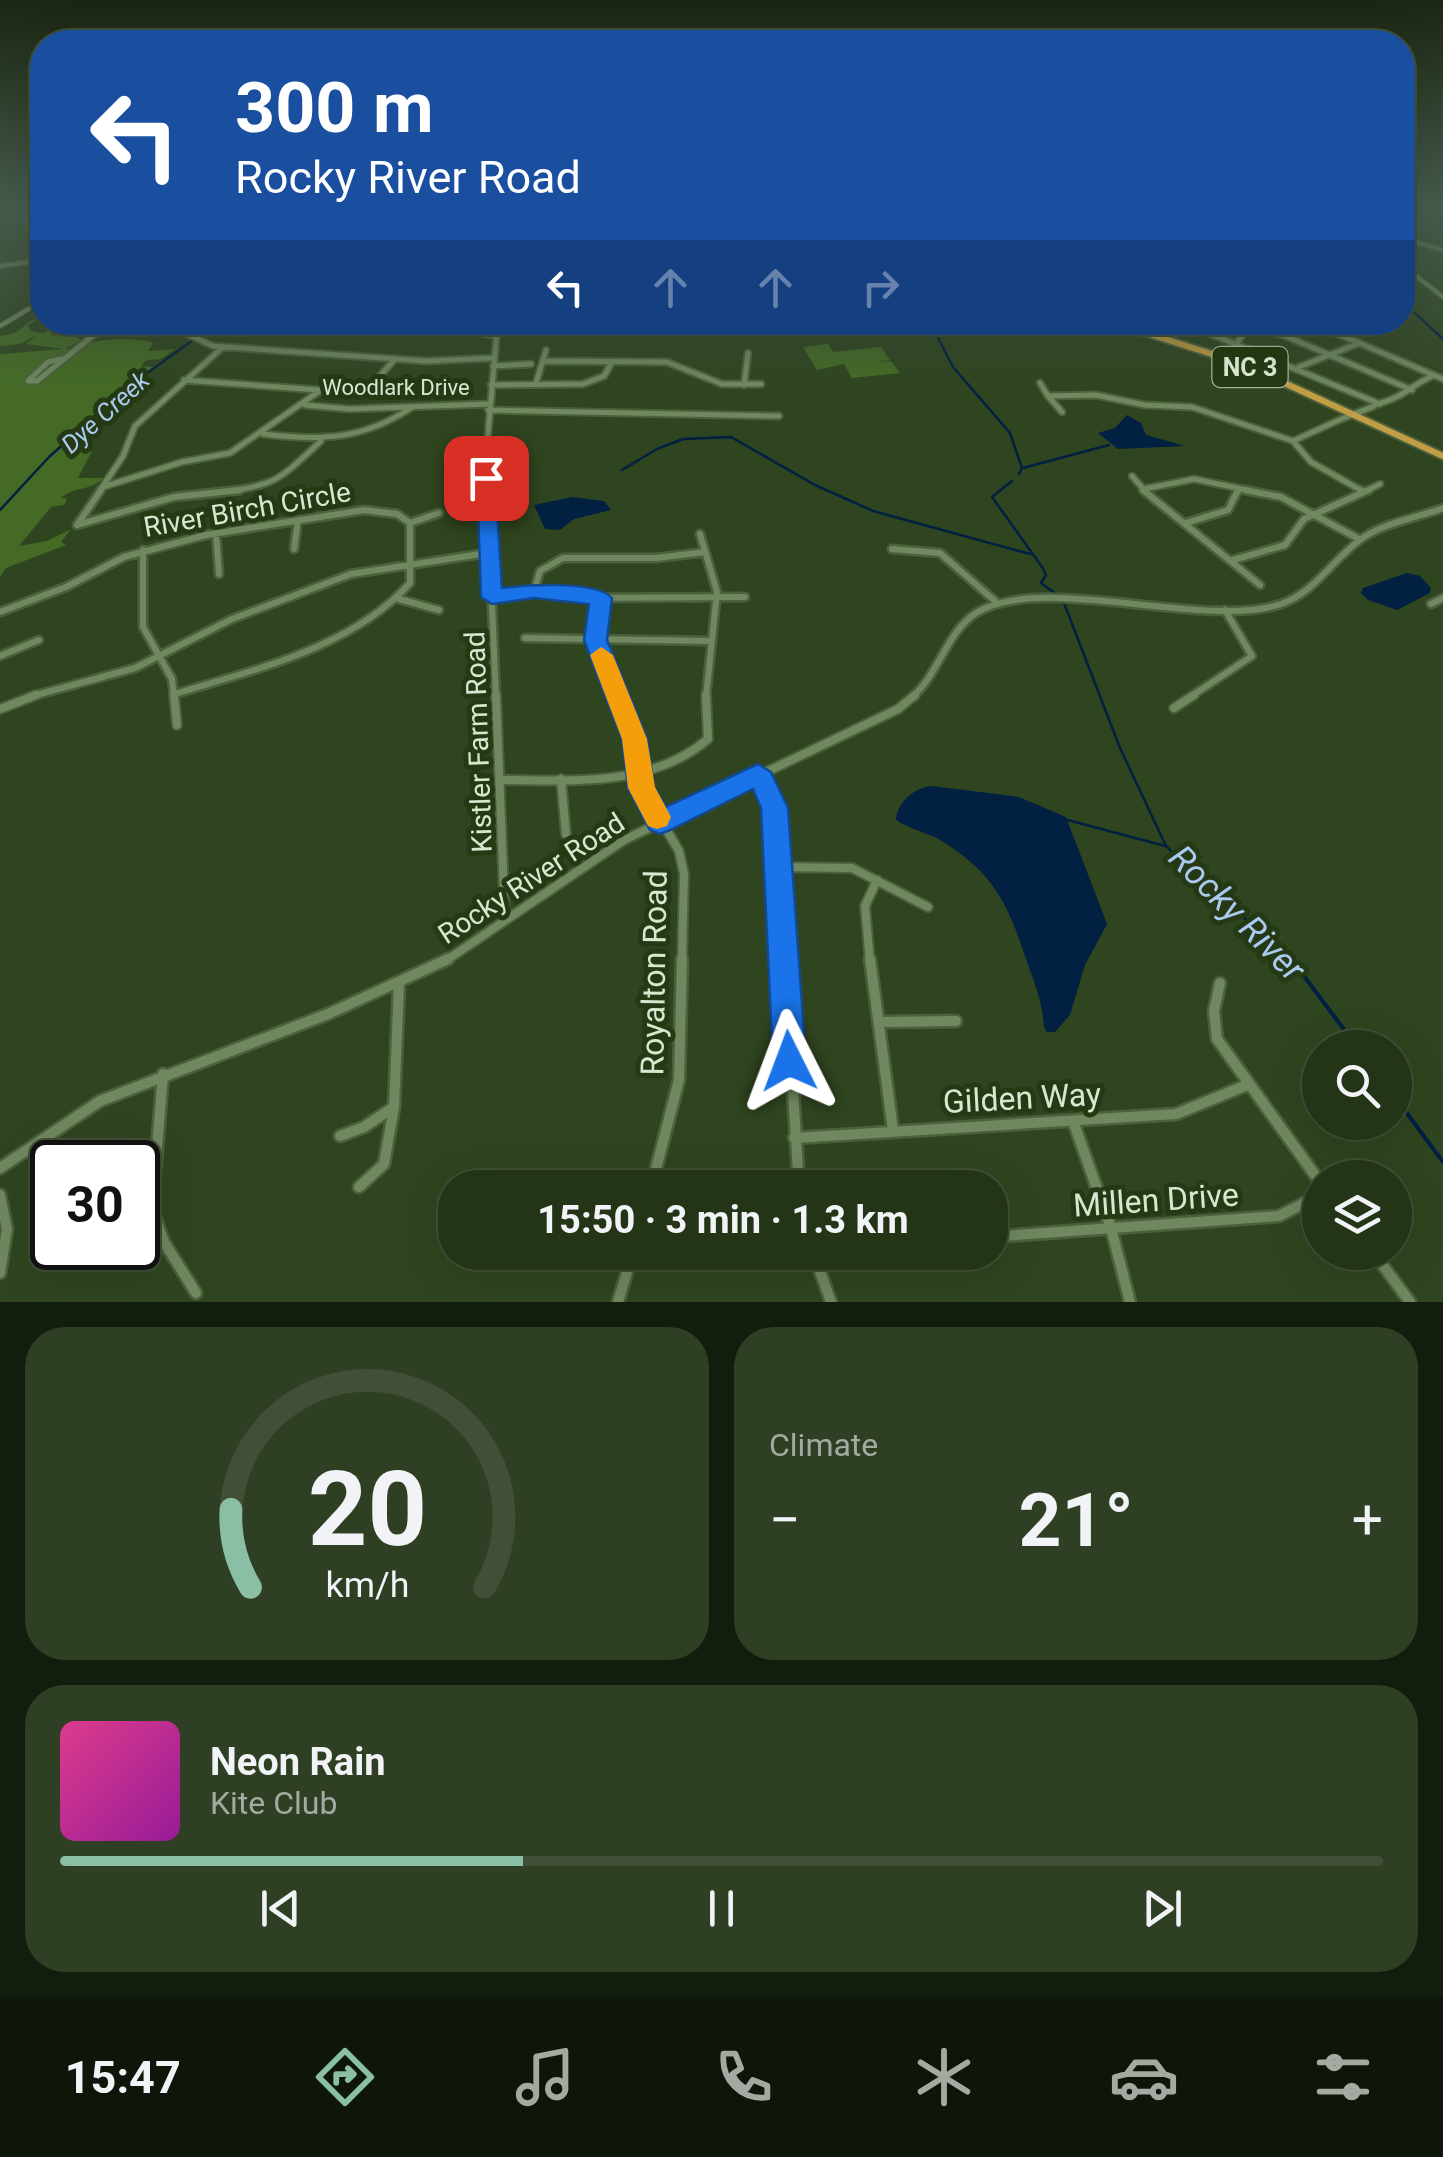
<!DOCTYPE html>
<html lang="en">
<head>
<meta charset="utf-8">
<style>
  body { margin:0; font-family:Roboto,sans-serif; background:#2f3f24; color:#f1f3f6; height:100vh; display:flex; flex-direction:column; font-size:38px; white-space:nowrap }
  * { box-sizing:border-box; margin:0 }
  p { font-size:32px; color:#a3aaa1 }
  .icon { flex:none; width:55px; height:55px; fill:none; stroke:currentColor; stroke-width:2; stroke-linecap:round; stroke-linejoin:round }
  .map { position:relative; height:1302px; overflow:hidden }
  .details { display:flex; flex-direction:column; gap:25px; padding:25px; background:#131d0d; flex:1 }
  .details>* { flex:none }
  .guide { position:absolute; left:30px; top:30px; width:1385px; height:305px; border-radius:40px; box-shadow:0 10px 40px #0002,0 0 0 2px #404f36; background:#1a4fa0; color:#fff; overflow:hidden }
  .buttons { position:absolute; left:1302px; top:1030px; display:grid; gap:20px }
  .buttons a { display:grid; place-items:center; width:110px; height:110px; border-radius:50%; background:#233417; box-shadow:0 10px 40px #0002,0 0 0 2px #404f36; font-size:50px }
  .speed { position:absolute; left:30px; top:1140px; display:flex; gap:20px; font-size:50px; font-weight:700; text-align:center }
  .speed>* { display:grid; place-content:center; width:130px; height:130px; border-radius:50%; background:#233417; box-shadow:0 10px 40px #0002,0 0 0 2px #404f36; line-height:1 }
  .speed .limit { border:5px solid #111; border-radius:15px; background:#fff; color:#111 }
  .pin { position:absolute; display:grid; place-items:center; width:85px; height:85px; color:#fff; margin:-42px; border-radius:20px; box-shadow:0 5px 15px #0006 }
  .me { position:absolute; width:110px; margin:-55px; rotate:357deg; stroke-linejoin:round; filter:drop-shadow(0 0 8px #0008) }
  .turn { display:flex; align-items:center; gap:35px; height:210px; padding:0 40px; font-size:45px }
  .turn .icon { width:130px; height:130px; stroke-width:2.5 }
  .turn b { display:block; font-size:70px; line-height:85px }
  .lanes { display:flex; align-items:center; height:95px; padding:0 40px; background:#0003; justify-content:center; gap:50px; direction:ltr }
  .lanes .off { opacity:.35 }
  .big { font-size:75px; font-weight:700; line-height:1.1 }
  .details .widget { flex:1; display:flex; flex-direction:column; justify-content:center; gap:15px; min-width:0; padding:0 35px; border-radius:40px; background:#2f3f24 }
  .details .dial { align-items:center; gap:0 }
  .dial svg { height:260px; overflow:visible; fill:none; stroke:#404f36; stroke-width:7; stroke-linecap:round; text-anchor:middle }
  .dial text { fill:#f1f3f6; stroke:none }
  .song { display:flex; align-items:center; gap:30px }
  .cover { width:120px; height:120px; border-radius:15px; background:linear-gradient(135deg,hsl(330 70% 55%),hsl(300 70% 35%)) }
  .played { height:10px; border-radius:5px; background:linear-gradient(90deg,#8abfa5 35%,#404f36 35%) }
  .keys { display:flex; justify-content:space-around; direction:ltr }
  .heat { display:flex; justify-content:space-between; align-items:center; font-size:55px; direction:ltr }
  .details .tiles { flex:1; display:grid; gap:25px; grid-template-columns:1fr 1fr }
  .widget:last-child { grid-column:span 2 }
  .trip { position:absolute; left:438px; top:1170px; width:570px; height:100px; border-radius:40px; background:#233417; box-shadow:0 10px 40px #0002,0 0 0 2px #404f36; font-weight:700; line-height:100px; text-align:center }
  .menu { display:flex; height:160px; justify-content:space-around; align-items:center; background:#0e1509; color:#a3aaa1 }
  .menu .icon { width:70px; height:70px }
  .menu .on { color:#8abfa5 }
  .menu b { font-size:45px; color:#f1f3f6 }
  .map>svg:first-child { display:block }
  .green { fill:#446a25 }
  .water { fill:#012042 }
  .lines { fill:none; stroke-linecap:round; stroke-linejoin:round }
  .stream-far1 { stroke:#012042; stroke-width:2.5 }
  .stream { stroke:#012042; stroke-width:4 }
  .minor-far4-casing { stroke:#4d603d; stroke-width:6 }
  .minor-far3-casing { stroke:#4d603d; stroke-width:9 }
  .minor-far2-casing { stroke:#4d603d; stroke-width:11 }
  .minor-far1-casing { stroke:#4d603d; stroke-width:12 }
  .minor-casing { stroke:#4d603d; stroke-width:15 }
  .major-far1-casing { stroke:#4d603d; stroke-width:8 }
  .major-casing { stroke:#4d603d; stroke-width:10 }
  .minor-far4 { stroke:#6f885f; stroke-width:4 }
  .minor-far3 { stroke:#6f885f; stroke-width:5 }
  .minor-far2 { stroke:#6f885f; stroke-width:6 }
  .minor-far1 { stroke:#6f885f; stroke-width:8 }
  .minor { stroke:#6f885f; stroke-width:10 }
  .major-far1 { stroke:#c19d43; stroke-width:5 }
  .major { stroke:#c19d43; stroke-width:6 }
  .route { fill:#1a73e8; stroke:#114b97; stroke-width:2.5 }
  .slow { fill:#f59e0b }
  .labels { text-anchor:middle; stroke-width:10; stroke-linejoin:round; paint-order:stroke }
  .far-street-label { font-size:22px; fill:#d9e7d1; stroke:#253a14 }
  .shield { fill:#253a14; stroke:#a3b398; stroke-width:2.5 }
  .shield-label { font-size:25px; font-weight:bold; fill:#d9e7d1 }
  .far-water-label { font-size:25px; font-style:italic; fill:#abcaef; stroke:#253a14 }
  .street-label { font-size:28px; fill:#d9e7d1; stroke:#253a14 }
  .near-street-label { font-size:32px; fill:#d9e7d1; stroke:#253a14 }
  .near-water-label { font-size:35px; font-style:italic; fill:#abcaef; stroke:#253a14 }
</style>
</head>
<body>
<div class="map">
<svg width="1443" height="1302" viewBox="0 0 1443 1302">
  <rect width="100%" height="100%" fill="#2f451f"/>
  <path class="green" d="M32,320h4l-8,5 3,6 12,2 12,-5 -4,8 20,-4 18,-9 -16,13 9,4 -17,9 22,-1 -3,-2c13,-10 67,-7 69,-3l-5,8 27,-2 -14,10 -15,1 -5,6 13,1 -44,34 -37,49 19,1 -14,27h25c-11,13 -29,8 -42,20l6,1 -3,6 -13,2 -32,39 28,-5 24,-12 -10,13 5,3 -60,23 -6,9v-223l64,-5 -38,-5 13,-10 -19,10 -20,2v-10l15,-3z
    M828,344l5,8 48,-5 9,13 -16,2 17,-1 9,12 -48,5 -8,-14 -27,6 -14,-23z"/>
  <path class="water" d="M1127,415l14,8 5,12 39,11 -67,3 -20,-16 17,-5z
    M572,497l32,4 7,9 -37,9 -14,11 -15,-1 -11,-24z
    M1407,573l13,3 11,12 -1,5 -33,17 -29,-10 -7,-7 2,-5z
    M932,786l87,11 47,20 41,107 -22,41 -15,50 -15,17h-8l-3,-5c-2,-29 -11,-47 -20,-74 -17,-51 -32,-80 -79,-110 -15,-10 -34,-13 -49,-23 1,-18 19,-33 36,-34z"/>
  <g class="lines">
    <path class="stream-far1" d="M1402,301l41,38
      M930,322l23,45 57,66 12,35 -3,6
      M1023,468l86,-23
      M622,470l35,-21 26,-10 48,-2 84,48 58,26 157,43
      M1012,481l-20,16 50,70 4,8 -5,8 15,11
      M0,510l49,-53 76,-68 93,-67
      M1064,603l56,145 46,98 50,50 63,49 15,17
      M1064,819l101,27"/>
    <path class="stream" d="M1291,959l67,89
      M1395,1097l48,65"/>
    <defs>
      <path id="minor-far4" d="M29,208l1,25 12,1
        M27,221l15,-2
        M1402,230l14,11
        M1402,238l41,12
        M1402,265l41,32
        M0,266l42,-6
        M403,322l78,11
        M1223,322l50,11
        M1309,322l26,11
        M55,325l5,-3
        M0,326l42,-25
        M103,327l82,6
        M97,333l14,-11
        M497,333l1,-11
        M1165,333l11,-11
        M1244,333l8,-11"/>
      <path id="minor-far3" d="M170,330l11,1 32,15 213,15 67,-3
        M468,330l29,6
        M1262,330l21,5 129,55
        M1329,330l114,49
        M1211,334l169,70
        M1162,336l6,-6
        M1237,343l9,-13
        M61,359l-13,3 -20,19h9l63,-51
        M544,361l123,1 55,22h39
        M493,366l38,-2
        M1299,367l58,-23
        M380,376l14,-16
        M184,380l136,10
        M536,383l10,-33
        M1040,383l8,13
        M491,385l92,-1 21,-8 8,-14
        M744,385l4,-32
        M1378,404c27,-8 31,-17 54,-28
        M305,405l44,4 139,-5
        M488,410l291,6
        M1062,412l-14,-16 48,-1 49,10 47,2 101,34 46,-21
        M1351,415l-12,5 35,-14 -14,6
        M263,434c57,7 99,6 148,-26
        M1293,441l18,21 53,30
        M1132,476l14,16
        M103,487l79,-25 48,-9 91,-63
        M1144,489l50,-10 63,13
        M99,492l24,-36 12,-30 88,-79
        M218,492c58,-6 61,-12 103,-51
        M487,492l-1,-34 11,-128
        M1238,492v-4
        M1364,492l16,-8"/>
      <path id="minor-far2" d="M101,490l-24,35 97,-28 66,-7
        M487,490l9,207
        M1143,490l117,95
        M1245,490l36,7 78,42
        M1364,492l5,-2
        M410,523l29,-10
        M1186,523l42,-13 10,-20
        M216,533l3,41
        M700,534l17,58 -11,105
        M294,549l4,-29
        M892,549l48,4 55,48
        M143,550v77l29,52 2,18
        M1233,560l52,-15 19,-26 60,-27 -4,-2
        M534,591l6,-20 23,-13h93l49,-6
        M492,597l42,-6 44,7 167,-1
        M601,598l-5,43 22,56
        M399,599l40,11
        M1431,604l12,-6
        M0,612l66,-25 58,-30 82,-22 158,-25 33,4 13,9v60c-56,64 -157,87 -235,111
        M525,638l185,3
        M0,656l39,-16
        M29,697l106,-29 97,-49 119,-45 136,-21
        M912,697c27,-23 34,-64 64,-84 65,-41 228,17 305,-9 35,-12 53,-47 83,-67 21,-14 55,-20 79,-29
        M1190,697l62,-41 -27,-46"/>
      <path id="minor-far1" d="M174,695l3,30
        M496,695l9,224
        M617,695l18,44 7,49 37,63 5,23 -2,88
        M1174,708l20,-13
        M0,709l36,-14
        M758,775l17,33 10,154
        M561,779l5,55
        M499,780c71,0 152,8 209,-41l-2,-44
        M778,867l74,1 76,39
        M444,962l180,-122 274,-131 17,-14
        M870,962l-5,-56 12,-26"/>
      <path id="minor" d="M785,959l14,229
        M870,959l23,171
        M1220,983l-6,28 3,28 103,143
        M879,1022l77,-1
        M163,1074l-11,135 12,33 32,51
        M394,1107l5,-123
        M1073,1121l38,107 19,74
        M340,1136l24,-9 30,-20 -10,57 -25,23
        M794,1138l382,-24 71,-29
        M0,1168l100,-67 228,-87 120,-55
        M651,1188l28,-108 3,-121
        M0,1195l7,34 -7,44
        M990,1237l289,-21 41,-21
        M813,1252l18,50
        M1373,1252l37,50
        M618,1302l15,-50"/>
      <path id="major-far1" d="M1110,322l35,11"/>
      <path id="major" d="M1137,330l106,34 200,92"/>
    </defs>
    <use href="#minor-far4" class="minor-far4-casing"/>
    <use href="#minor-far3" class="minor-far3-casing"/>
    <use href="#minor-far2" class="minor-far2-casing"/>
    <use href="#minor-far1" class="minor-far1-casing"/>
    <use href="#minor" class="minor-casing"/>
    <use href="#major-far1" class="major-far1-casing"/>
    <use href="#major" class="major-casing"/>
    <use href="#minor-far4" class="minor-far4"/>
    <use href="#minor-far3" class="minor-far3"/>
    <use href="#minor-far2" class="minor-far2"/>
    <use href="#minor-far1" class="minor-far1"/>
    <use href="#minor" class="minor"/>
    <use href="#major-far1" class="major-far1"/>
    <use href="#major" class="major"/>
  </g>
  <linearGradient id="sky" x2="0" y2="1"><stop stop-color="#1a2611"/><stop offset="0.53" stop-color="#475c4d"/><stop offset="1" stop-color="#475c4d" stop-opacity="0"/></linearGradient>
  <rect width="1443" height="391" fill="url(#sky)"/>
  <path class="route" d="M486,472l9,6 7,110c23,-3 94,-8 110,10l-5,42 40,99 7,48 12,20 92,-43 13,8 17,36 18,253 -5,12 -12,4 -12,-4 -4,-12 -12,-253 -8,-19 -83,41 -10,4 -10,-4 -22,-42 -6,-49 -38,-99 5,-36 -55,-6 -42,6 -11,-7 -4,-119z"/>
  <path class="slow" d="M601,647l12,8 34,84 8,48 16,30 -4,9 -10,3 -9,-3 -20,-38 -6,-49 -32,-84z"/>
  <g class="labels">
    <g class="far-street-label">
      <text x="396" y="395">Woodlark Drive</text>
    </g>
    <rect class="shield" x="1212.5" y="347" width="75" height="40" rx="8"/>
    <g class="shield-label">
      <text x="1250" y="376">NC 3</text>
    </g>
    <g class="far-water-label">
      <text transform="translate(105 412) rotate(-42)" y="9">Dye Creek</text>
    </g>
    <g class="street-label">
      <text transform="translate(247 509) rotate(-10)" y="10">River Birch Circle</text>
      <text transform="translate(478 742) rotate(-92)" y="10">Kistler Farm Road</text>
      <text transform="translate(531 878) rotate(-33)" y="10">Rocky River Road</text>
    </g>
    <g class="near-street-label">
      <text transform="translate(654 973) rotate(-89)" y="11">Royalton Road</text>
      <text transform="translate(1022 1098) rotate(-3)" y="11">Gilden Way</text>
      <text transform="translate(1156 1200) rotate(-4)" y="11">Millen Drive</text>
    </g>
    <g class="near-water-label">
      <text transform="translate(1237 913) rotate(45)" y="12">Rocky River</text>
    </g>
  </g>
</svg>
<div class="buttons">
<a><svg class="icon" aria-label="search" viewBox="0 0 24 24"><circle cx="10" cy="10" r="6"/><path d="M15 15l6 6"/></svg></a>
<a><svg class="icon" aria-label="layers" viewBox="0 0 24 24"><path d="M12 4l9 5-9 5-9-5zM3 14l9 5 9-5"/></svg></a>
</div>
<div class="speed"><div class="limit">30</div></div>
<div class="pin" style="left:486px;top:478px;background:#d93025"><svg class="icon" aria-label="arrive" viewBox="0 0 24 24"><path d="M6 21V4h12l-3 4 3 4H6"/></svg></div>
<svg class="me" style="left:789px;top:1061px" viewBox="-20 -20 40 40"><path d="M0-17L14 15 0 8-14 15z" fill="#1a73e8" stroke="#fff" stroke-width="4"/></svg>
<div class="trip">15:50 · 3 min · 1.3 km</div>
<div class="guide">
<div class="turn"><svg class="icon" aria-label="left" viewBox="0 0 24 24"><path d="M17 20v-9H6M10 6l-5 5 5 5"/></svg><div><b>300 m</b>Rocky River Road</div></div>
<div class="lanes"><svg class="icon" aria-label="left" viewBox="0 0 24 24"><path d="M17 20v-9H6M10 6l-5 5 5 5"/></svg><svg class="icon off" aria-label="ahead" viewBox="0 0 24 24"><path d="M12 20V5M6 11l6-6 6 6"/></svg><svg class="icon off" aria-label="ahead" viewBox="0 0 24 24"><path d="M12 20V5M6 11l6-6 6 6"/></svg><svg class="icon off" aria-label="right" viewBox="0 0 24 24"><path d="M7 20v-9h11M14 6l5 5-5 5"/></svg></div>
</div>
</div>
<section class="details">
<div class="tiles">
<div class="widget dial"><svg viewBox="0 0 100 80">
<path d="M14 69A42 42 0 1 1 86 69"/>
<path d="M14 69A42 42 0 0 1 8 45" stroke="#8abfa5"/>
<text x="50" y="56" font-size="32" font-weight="700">20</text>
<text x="50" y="72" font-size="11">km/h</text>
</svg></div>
<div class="widget"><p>Climate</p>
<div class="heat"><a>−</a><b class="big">21°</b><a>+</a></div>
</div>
<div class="widget">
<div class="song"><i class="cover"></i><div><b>Neon Rain</b><p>Kite Club</p></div></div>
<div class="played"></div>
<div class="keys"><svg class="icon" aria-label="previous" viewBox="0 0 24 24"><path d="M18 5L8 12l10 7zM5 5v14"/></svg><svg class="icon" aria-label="pause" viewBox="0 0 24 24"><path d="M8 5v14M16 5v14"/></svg><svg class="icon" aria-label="next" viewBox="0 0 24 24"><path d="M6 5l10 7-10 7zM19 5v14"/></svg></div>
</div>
</div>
</section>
<nav class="menu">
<b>15:47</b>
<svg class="icon on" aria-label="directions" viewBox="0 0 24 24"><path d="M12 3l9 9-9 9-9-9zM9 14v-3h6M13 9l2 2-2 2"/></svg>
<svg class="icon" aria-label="music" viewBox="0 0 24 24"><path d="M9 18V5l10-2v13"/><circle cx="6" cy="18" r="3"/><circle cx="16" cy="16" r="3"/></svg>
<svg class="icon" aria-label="phone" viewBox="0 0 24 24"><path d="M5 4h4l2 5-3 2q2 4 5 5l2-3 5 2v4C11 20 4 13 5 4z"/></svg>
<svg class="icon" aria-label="climate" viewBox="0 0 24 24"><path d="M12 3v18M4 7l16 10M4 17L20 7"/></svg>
<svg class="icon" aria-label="car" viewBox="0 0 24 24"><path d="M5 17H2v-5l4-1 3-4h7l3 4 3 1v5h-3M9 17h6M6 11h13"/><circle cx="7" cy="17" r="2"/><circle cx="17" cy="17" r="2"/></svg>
<svg class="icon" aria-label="filters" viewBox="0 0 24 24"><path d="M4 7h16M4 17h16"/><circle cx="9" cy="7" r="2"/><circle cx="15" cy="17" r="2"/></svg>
</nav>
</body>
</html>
